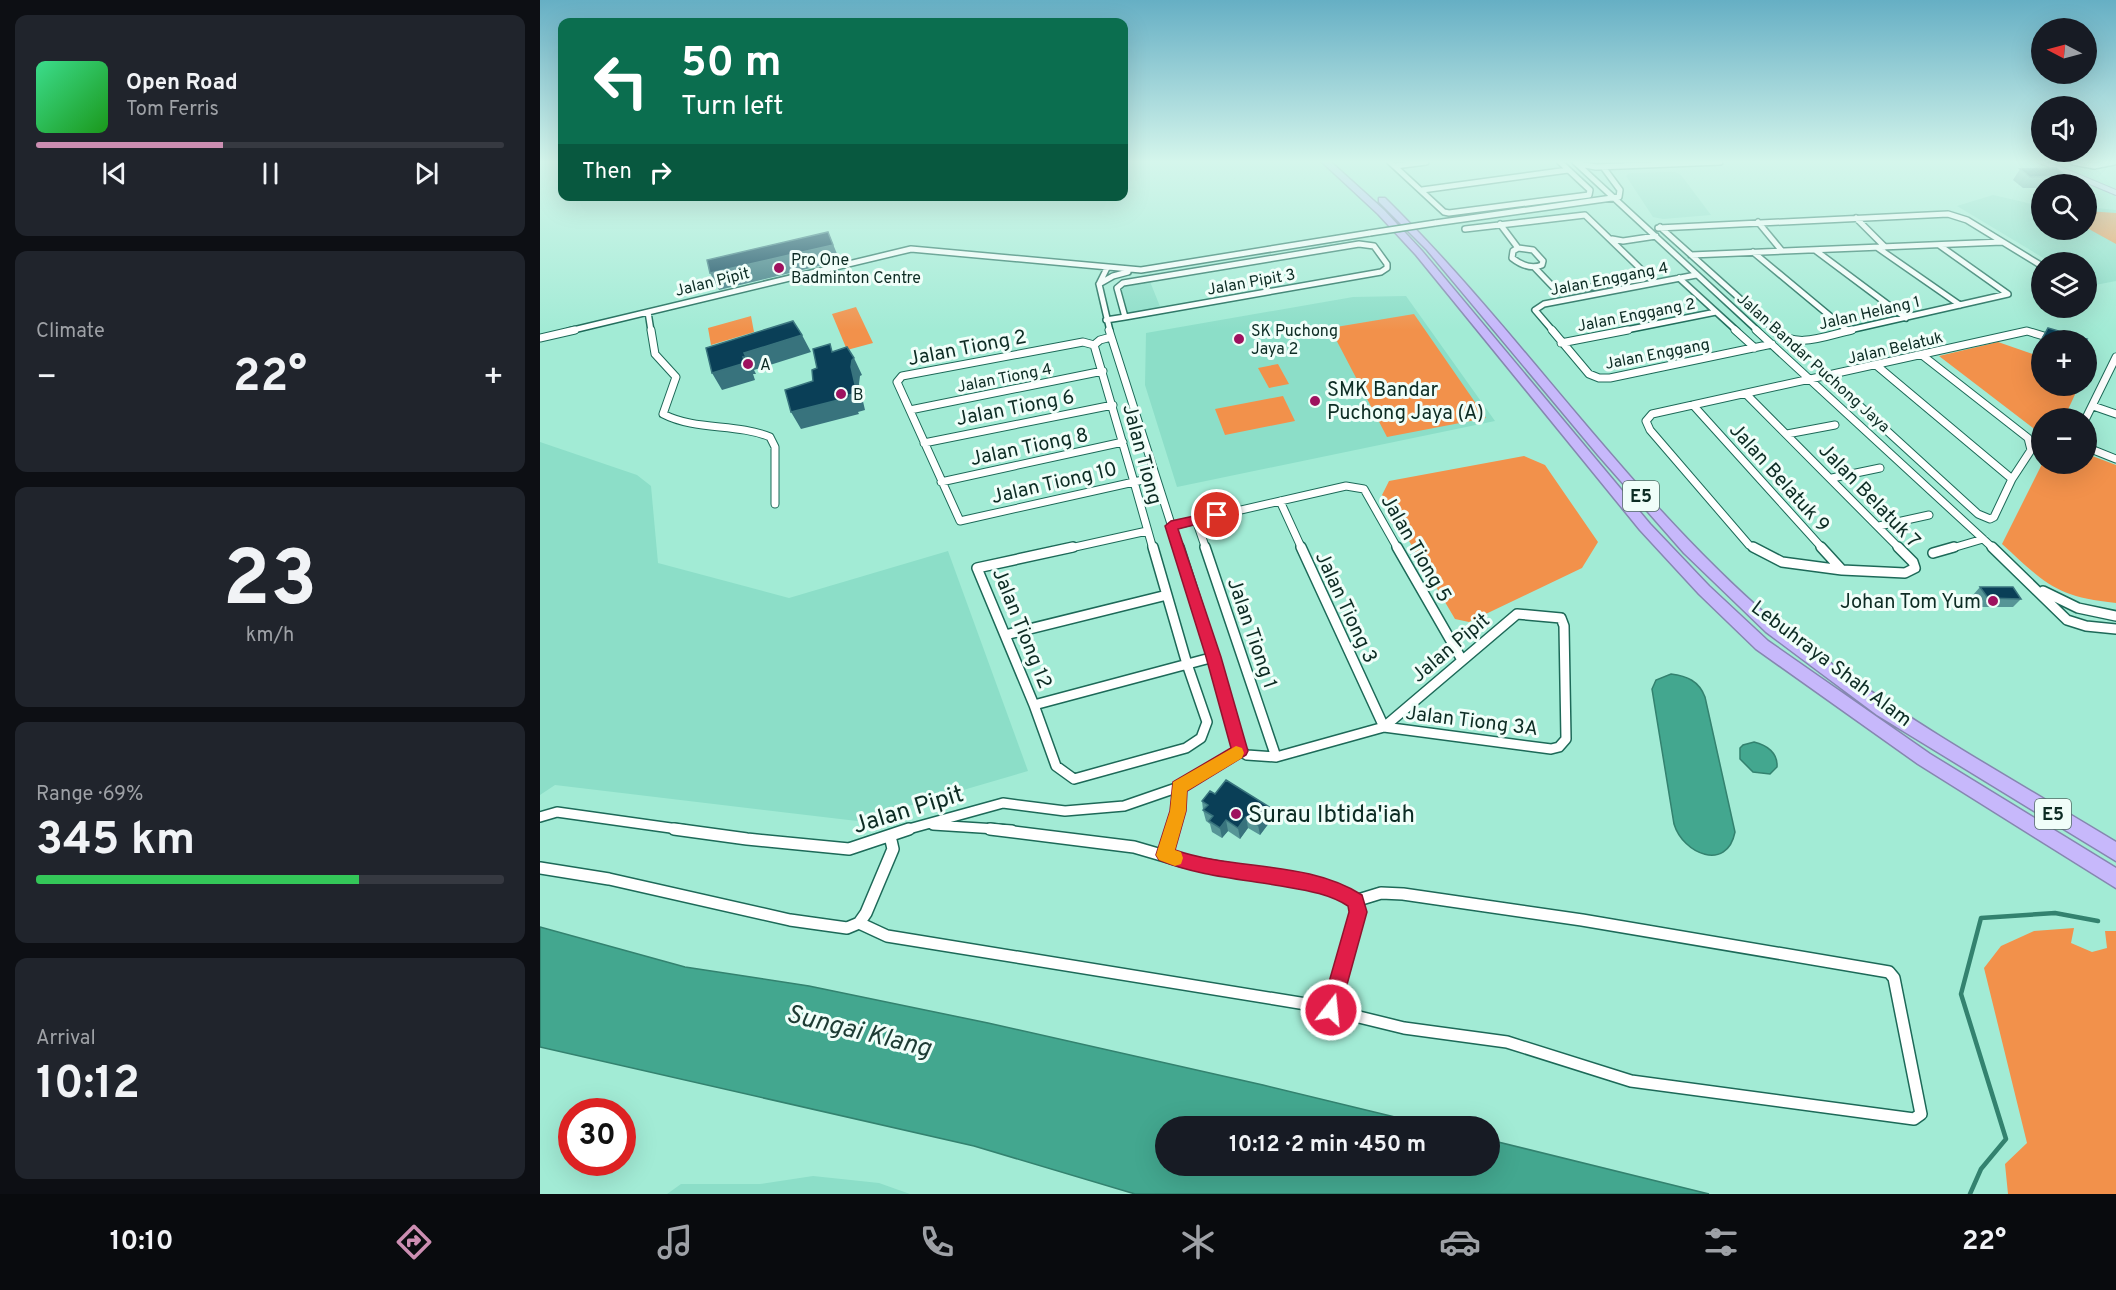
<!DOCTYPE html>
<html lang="en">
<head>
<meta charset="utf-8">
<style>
  body { margin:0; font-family:Overpass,sans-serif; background:#20242c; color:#f1f3f6; height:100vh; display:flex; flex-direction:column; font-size:22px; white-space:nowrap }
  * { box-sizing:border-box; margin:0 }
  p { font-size:20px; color:#9ea1a6 }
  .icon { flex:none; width:33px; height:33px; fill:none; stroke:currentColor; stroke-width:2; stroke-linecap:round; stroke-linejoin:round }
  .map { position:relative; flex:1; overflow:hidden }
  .sheet { display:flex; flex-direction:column; gap:15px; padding:15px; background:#0d0f14; width:540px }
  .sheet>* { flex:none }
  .guide { position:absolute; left:18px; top:18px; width:570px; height:183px; border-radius:12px; box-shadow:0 6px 24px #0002; background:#0b6e4f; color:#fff; overflow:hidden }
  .needle { width:39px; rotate:276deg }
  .fabs { position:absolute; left:1491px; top:18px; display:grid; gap:12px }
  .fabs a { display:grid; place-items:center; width:66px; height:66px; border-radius:50%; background:#171b24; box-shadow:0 6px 24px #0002; font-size:30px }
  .speed { position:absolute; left:18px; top:1098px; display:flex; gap:12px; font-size:30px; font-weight:700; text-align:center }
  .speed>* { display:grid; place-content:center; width:78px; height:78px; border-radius:50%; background:#171b24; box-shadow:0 6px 24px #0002; line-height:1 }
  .speed .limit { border:9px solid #d22; background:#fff; color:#111 }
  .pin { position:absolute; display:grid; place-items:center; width:51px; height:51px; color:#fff; margin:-26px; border:3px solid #fff; border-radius:50%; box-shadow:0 2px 6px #0007 }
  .me { position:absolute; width:66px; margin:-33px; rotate:16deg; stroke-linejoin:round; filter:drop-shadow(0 0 4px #0008) }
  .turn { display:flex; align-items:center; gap:21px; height:126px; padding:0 24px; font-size:27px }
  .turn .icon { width:78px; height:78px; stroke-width:2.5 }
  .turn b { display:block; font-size:42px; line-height:51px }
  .then { display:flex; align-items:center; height:57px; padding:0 24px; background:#0003; gap:12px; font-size:22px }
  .big { font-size:45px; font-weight:700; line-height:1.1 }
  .sheet .card { flex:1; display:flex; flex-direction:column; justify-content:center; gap:9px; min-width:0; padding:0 21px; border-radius:12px; background:#20242c }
  .sheet .dial { align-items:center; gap:0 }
  .dial b { font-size:78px; line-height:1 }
  .song { display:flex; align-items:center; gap:18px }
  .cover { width:72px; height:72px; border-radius:9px; background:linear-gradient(135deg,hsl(150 70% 55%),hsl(120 70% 35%)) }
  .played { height:6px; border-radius:3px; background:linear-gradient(90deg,#cc8eb2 40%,#363941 40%) }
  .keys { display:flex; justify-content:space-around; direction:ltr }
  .heat { display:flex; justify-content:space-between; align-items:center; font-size:33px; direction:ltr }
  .charge { height:9px; border-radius:4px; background:linear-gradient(90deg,#34c759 69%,#363941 0) }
  .trip { position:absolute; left:615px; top:1116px; width:345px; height:60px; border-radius:30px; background:#171b24; box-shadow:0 6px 24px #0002; font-weight:700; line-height:60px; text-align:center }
  .dock { display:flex; height:96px; justify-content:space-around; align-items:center; background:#090b0e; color:#9ea1a6 }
  .dock .icon { width:42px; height:42px }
  .dock .active { color:#cc8eb2 }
  .dock b { font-size:27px; color:#f1f3f6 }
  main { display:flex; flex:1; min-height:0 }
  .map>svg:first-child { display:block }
  .built { fill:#8cdec8 }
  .green { fill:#f2914b }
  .water { fill:#43a78f; stroke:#33826f; stroke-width:1.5 }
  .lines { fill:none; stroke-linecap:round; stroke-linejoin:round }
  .stream { stroke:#33826f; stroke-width:4.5 }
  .minor-far3-casing { stroke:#1d6958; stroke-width:8 }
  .minor-far2-casing { stroke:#1d6958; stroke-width:9 }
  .minor-far1-casing { stroke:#1d6958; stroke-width:12 }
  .minor-casing { stroke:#1d6958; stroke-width:14 }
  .primary-casing { stroke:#8687b0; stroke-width:2 }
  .motorway-casing { stroke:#8687b0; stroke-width:3 }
  .minor-far3 { stroke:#fff; stroke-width:5 }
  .minor-far2 { stroke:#fff; stroke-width:7 }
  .minor-far1 { stroke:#fff; stroke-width:9 }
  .minor { stroke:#fff; stroke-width:11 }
  .primary { fill:#ddd4fd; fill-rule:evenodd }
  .motorway { fill:#c7b8fb; fill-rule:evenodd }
  .minor-bridge-casing { stroke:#1d6958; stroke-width:8; stroke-linecap:butt }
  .minor-bridge { stroke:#fff; stroke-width:5 }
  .wall { fill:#569596 }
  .shaded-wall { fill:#38737d }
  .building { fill:#0a3f57; stroke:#38737d; stroke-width:1.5 }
  .route { fill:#e11d48; stroke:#92132f; stroke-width:1.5 }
  .slow { fill:#f59e0b }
  .poi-dot { fill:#9e125f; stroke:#f0fef9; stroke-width:2 }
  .labels { text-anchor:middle; stroke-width:6; stroke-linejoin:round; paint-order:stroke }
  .far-poi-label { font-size:16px; fill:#0d2c24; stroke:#f0fef9; text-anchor:start }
  .far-street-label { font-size:16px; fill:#0d2c24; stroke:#f0fef9 }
  .shield { fill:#f0fef9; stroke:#516b64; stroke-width:1.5 }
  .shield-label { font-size:18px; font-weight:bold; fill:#0d2c24 }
  .street-label { font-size:20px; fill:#0d2c24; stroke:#f0fef9 }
  .poi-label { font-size:20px; fill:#0d2c24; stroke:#f0fef9; text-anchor:start }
  .near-street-label { font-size:24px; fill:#0d2c24; stroke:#f0fef9 }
  .near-poi-label { font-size:24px; fill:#0d2c24; stroke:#f0fef9; text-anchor:start }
  .near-water-label { font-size:26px; font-style:italic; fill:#1d3b33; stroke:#f0fef9 }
</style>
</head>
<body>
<main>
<section class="sheet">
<div class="card">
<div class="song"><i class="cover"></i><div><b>Open Road</b><p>Tom Ferris</p></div></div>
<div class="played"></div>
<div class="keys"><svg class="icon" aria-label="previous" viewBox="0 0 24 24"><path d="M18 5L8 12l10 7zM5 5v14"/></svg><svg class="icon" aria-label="pause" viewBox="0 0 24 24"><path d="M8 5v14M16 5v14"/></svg><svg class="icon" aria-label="next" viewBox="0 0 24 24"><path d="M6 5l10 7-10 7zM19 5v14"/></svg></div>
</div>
<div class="card"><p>Climate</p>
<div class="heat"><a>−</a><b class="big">22°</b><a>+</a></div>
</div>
<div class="card dial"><b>23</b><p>km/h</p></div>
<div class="card"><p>Range · 69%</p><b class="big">345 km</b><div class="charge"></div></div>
<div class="card"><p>Arrival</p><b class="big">10:12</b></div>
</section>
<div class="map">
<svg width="1576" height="1194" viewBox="0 0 1576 1194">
  <rect width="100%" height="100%" fill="#a2ebd5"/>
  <path class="built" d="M1135,172l6,3 30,40 -48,4 -10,-2 -27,-41 4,-3z
    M1453,195l48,11 1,24h44l1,-23 29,3v71l-26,5 -3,-1 -1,-23h-36l-93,-56z
    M609,279l12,30 -33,5 -8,-29z
    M866,296l89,125 -318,66 -32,-102 1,-52 207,-36z
    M0,442l97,33 14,11 7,77 131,35 159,-47 80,220 -171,50 -302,-36 -15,10z
    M273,1176l66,7 31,11h-243l14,-10h79z"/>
  <path class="green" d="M1546,211l30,2v31l-29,-16z
    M316,307l17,36 -26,7 -15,-36z
    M874,314l72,104 -99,19 -57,-109z
    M211,316l3,16 -43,13 -3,-17z
    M1458,342l43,15 1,29h37l-15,32h-22l-1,16 -102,-78z
    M738,364l11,20 -20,4 -11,-20z
    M743,396l12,25 -70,14 -10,-26z
    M1547,454l29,11v138c-61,-6 -71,-20 -114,-59l40,-80h44z
    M984,456l21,9 53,77 -16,26 -113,54 -14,-3 -73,-124 7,-14z
    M1534,928l-3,15 21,9 15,-4 -2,-17h11v263h-108l-3,-30 22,-21 -43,-175 17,-22 33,-15z"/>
  <path class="water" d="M1131,674c16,2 28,7 34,23l30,135c-8,40 -52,22 -61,-8l-22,-135 4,-9z
    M1214,742c13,3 24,11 23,25l-7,7 -17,-2 -13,-13v-11l3,-3z
    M0,927l145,40 124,19 179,37 275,62 169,41h-266v40h324v-26l219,54h-574l-161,-48 -434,-99z"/>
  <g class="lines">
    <path class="stream" d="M1430,1194l11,-25 25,-30 -45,-145 20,-76 74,-5 43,8"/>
    <defs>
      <path id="minor-far3" d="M850,162l54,50 5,1 140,-18 1,-5 -30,-28
        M1035,162l183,169
        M1533,162l21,4 20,-4
        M1039,164l17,3 124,-5
        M855,166l31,-4
        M882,190l146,-20
        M1316,218l29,29
        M1218,222l24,29
        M895,223l184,-26 1,-7 -17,-23
        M960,224l18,24
        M1120,227l116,104
        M1118,228l290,-14 19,6 75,46
        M925,229l120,-14 63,61 -5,3 -85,13 -23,-24
        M1072,239l11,2 33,-5
        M819,244l15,2 13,18v4l-6,4 -256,45 -8,-29 6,-5z
        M978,248l15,2 10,11 -1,4c-10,4 -21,0 -30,-7l1,-7z
        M1338,248l82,57
        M1275,250l91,68
        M1213,252l95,79
        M1151,255l311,-13
        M567,268l-8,16 11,47
        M1139,278l58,53
        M559,284l14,-8 15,-4
        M108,312l3,19
        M566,320l19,-3
        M29,331l342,-82 230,21 229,-37
        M1013,331l-18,-21 9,-6 152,-29
        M1081,331l95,-19
        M1305,331l163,-37 -69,-49"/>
      <path id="minor-far2" d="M111,330l4,24 21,23 -13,37c33,17 73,9 107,23l5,10v57
        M569,330l70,219
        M1012,330l37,44 10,4h11l162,-34
        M1195,330l20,18
        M1216,330l238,219
        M1234,330c22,20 51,6 78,0
        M0,338l35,-8
        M543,342l11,3 40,137 -174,39 -63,-139 5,-6z
        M1021,343l67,-13
        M554,345l6,-5 11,-3
        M1336,365l136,114
        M1287,376l151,138 12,5 4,-2 18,-38 19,-29 -3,-12 -106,-83
        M1206,394l154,155
        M1153,405l130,144
        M1553,406l23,8
        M370,410l193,-39
        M1546,418l30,-61
        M1247,434l48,-9
        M384,443l189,-38
        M1546,447l30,12
        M1292,478l48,-10
        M401,482l182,-40
        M594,482l19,67
        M594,482l22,-5
        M740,501l22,48
        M656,520l10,29
        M631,526l175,-40 18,3 34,60
        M1339,526l50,-11
        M526,549l81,-18
        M1216,549l-7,-4 -99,-115 -4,-9 6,-7 375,-83 30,9
        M1409,549l34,-10"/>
      <path id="minor-far1" d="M533,547l-96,21 57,137 22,61 18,13 112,-31 15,-10 6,-16 -20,-58 -34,-117
        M665,547l71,210
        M761,547l83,180
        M857,547l65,113
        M1213,547l29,15 60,8 63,3 10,-5 -2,-6 -15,-15
        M1281,547l21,23
        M1452,547l75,73 19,6 30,3
        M1393,553l21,-6
        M1503,591l35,17 38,8
        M977,614l44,4 3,8 2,113 -7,8 -8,2 -167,-22z
        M465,635l162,-40
        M494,705l180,-48
        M700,751l7,4 29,2 108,-30
        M0,817l17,-5 128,18
        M393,825l79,5
        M365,830l98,-27 62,8 59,-5 55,-19 61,-36 -26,-94 -35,-110
        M632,830l6,-19 1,-24"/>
      <path id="minor" d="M134,829l73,10 102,10 60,-20
        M450,829l144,18 48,14 125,21 34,10 14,9 3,11 -27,98
        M625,855l8,-26
        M0,868l69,11 181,41 57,8 12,-5 7,-10 27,-64 -3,-13
        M319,923l28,13 419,68 98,24 103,14 124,39 283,38 7,-5 -27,-136 -5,-6 -307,-52 -179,-26 -22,-1 -26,8"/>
      <path id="primary" d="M1497,162h12l67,28v5z"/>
      <path id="motorway" d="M782,162h9l53,48 38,41 228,273 59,62 59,55 162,113 186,114v20l-198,-124 -162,-115 -57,-55 -59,-64 -224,-275 -38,-41z
        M839,198h6c137,135 244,300 391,425 18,16 40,29 60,44 89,64 186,118 280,175v19l-239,-146 -111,-83 -82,-79 -86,-98 -171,-205 -48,-48z"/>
    </defs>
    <use href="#minor-far3" class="minor-far3-casing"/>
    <use href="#minor-far2" class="minor-far2-casing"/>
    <use href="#minor-far1" class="minor-far1-casing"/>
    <use href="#minor" class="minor-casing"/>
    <use href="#primary" class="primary-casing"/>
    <use href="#motorway" class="motorway-casing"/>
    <use href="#minor-far3" class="minor-far3"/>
    <use href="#minor-far2" class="minor-far2"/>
    <use href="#minor-far1" class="minor-far1"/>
    <use href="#minor" class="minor"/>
    <use href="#primary" class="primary"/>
    <use href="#motorway" class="motorway"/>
    <defs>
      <path id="minor-bridge" d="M830,233l65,-10"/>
    </defs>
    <use href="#minor-bridge" class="minor-bridge-casing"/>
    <use href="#minor-bridge" class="minor-bridge"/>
  </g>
  <path class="wall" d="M1480,169l47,7 -6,8h-19v4h-19l-10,-8z
    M1508,328l38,12h-44v12l-8,-3z
    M1440,587l41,12 -8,8h-33l-7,-12z
    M675,794l56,14 1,11 -12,16 -12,-7 -8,11 -12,-8 -6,7 -10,-6 -2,-8 -4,-3 -3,-11 -1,-9z"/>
  <path class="shaded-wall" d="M288,232l12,29 -121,29 -9,-17z
    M262,335l9,17 -57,18 2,4h-3l2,6 -33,10 -10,-17 31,-16 1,-4z
    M314,358l8,17 -2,1 -1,8 6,26 -7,2 1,2 -58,15 -10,-17 58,-17 2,-28 1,-7z
    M731,808l1,11 -12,16 -2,-10z
    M706,817l2,11 -8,11 -2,-11z
    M686,820l2,11 -6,7 -2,-10z"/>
  <path class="building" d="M1516,168l11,8 -37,1 -10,-8z
    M288,232l5,13 -123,28 -3,-13z
    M253,321l9,14 -58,18 2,4h-3l2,6 -33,10 -6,-25z
    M1508,328l39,11 -1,1h-32l-11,-3z
    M290,344l2,8 15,-5 7,11 -2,2 -1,7 6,26 -8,2 1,2 -59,15 -6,-22 28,-9 -1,-11 5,-2 -4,-19z
    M1440,587h33l8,12 -33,-1z
    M686,780l45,28 -13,17 -12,-8 -8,11 -12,-8 -6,8 -11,-7 4,-5 -10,-6 5,-5 -6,-4 8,-10 5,3z"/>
  <linearGradient id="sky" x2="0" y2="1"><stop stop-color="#66afc4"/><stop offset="0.49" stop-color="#d5f6ec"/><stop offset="1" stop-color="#d5f6ec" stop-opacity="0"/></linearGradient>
  <rect width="1576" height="330" fill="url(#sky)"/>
  <path class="route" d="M677,511l4,1 2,3 -2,3 -43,11 43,128 27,94 -2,4 -59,36 -1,20 -11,39c60,21 132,10 187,45l5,17 -27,98 -3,7 -6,3 -7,-3 -3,-7 28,-98 -1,-6c-20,-13 -44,-16 -67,-20 -40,-7 -83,-10 -122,-26l-3,-5 14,-44 3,-29 58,-34 -25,-91 -41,-131 6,-5z"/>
  <path class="slow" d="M696,746l6,2 2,5 -2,5 -55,33 -1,20 -11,39 6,2 2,6 -2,6 -6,2 -16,-6 -3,-5 14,-44 3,-29z"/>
  <g class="poi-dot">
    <circle cx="239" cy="268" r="6"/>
    <circle cx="699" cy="339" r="6"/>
    <circle cx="208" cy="364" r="6"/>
    <circle cx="301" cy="394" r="6"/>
    <circle cx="775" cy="401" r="6"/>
    <circle cx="1453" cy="601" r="6"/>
    <circle cx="696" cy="814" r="6"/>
  </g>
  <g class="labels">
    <g class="far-poi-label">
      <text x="251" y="265">Pro One<tspan x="251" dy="18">Badminton Centre</tspan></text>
      <text x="711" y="336">SK Puchong<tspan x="711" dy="18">Jaya 2</tspan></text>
      <text x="220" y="370">A</text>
      <text x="313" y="400">B</text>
    </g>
    <g class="far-street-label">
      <text transform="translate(1069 278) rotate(-11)" y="6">Jalan Enggang 4</text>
      <text transform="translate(172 281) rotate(-14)" y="6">Jalan Pipit</text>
      <text transform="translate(711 281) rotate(-10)" y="6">Jalan Pipit 3</text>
      <text transform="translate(1329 312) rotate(-13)" y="6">Jalan Helang 1</text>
      <text transform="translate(1096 314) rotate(-11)" y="6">Jalan Enggang 2</text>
      <text transform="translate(1355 347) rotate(-13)" y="6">Jalan Belatuk</text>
      <text transform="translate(1117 353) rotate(-11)" y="6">Jalan Enggang</text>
      <text transform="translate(1274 362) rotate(42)" y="6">Jalan Bandar Puchong Jaya</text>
      <text transform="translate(464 377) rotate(-11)" y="6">Jalan Tiong 4</text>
    </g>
    <g class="shield">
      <rect x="1083" y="481" width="36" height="30" rx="4.5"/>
      <rect x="1495" y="799" width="36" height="30" rx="4.5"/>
    </g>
    <g class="shield-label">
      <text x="1101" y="502">E5</text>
      <text x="1513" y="820">E5</text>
    </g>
    <g class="street-label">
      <text transform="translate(427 347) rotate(-11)" y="7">Jalan Tiong 2</text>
      <text transform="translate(475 407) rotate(-11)" y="7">Jalan Tiong 6</text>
      <text transform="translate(489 446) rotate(-12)" y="7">Jalan Tiong 8</text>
      <text transform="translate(603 454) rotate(75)" y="7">Jalan Tiong</text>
      <text transform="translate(1240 477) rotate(48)" y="7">Jalan Belatuk 9</text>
      <text transform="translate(514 482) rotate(-13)" y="7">Jalan Tiong 10</text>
      <text transform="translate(1330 495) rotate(46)" y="7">Jalan Belatuk 7</text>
      <text transform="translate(877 548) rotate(60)" y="7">Jalan Tiong 5</text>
      <text transform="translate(807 607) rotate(65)" y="7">Jalan Tiong 3</text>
      <text transform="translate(483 628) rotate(68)" y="7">Jalan Tiong 12</text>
      <text transform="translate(713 633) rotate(71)" y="7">Jalan Tiong 1</text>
      <text transform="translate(910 647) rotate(-40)" y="7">Jalan Pipit</text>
      <text transform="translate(1292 663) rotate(37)" y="7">Lebuhraya Shah Alam</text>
      <text transform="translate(932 720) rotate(7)" y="7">Jalan Tiong 3A</text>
    </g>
    <g class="poi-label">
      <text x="787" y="396">SMK Bandar<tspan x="787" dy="23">Puchong Jaya (A)</tspan></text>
      <text x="1441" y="608" text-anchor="end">Johan Tom Yum</text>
    </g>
    <g class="near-street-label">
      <text transform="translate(368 809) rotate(-17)" y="8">Jalan Pipit</text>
    </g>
    <g class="near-poi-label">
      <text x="708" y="822">Surau Ibtida'iah</text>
    </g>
    <g class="near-water-label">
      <text transform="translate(319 1030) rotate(14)" y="9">Sungai Klang</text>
    </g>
  </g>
</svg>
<div class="fabs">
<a><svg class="needle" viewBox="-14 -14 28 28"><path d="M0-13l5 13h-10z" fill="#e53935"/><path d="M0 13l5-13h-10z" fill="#9ea1a6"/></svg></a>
<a><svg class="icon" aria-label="sound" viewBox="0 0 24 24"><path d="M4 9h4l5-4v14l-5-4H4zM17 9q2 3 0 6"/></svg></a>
<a><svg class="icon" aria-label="search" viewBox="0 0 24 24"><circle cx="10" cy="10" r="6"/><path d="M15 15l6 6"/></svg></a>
<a><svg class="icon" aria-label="layers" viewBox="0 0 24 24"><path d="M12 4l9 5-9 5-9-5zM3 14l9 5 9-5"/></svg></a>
<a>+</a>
<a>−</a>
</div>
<div class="speed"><div class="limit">30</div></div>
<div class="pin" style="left:677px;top:515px;background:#d93025"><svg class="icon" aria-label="arrive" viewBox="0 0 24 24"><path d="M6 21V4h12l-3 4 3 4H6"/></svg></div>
<svg class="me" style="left:791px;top:1010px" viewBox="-20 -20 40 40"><circle r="17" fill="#e11d48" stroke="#fff" stroke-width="3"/><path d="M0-11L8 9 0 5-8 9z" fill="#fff"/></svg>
<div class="trip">10:12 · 2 min · 450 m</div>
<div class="guide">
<div class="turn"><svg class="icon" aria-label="left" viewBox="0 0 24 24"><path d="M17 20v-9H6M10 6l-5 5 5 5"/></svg><div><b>50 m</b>Turn left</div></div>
<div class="then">Then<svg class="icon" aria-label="right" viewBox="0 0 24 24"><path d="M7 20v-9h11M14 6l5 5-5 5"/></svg></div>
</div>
</div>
</main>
<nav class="dock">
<b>10:10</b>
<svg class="icon active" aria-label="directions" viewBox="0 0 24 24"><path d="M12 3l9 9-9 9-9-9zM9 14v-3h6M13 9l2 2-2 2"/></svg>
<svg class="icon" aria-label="music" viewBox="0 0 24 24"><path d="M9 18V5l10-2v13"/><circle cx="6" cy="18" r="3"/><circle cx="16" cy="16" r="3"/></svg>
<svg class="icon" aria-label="phone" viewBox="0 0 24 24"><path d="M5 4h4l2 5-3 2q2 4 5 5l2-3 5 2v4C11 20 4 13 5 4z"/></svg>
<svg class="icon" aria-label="climate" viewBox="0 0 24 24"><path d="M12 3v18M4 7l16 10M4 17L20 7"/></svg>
<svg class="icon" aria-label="car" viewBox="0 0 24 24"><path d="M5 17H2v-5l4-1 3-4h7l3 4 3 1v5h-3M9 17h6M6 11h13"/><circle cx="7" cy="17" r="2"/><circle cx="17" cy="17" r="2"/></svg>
<svg class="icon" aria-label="filters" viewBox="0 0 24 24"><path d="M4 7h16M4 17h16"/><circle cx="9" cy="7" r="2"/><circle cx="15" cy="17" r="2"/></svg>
<b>22°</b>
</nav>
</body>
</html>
